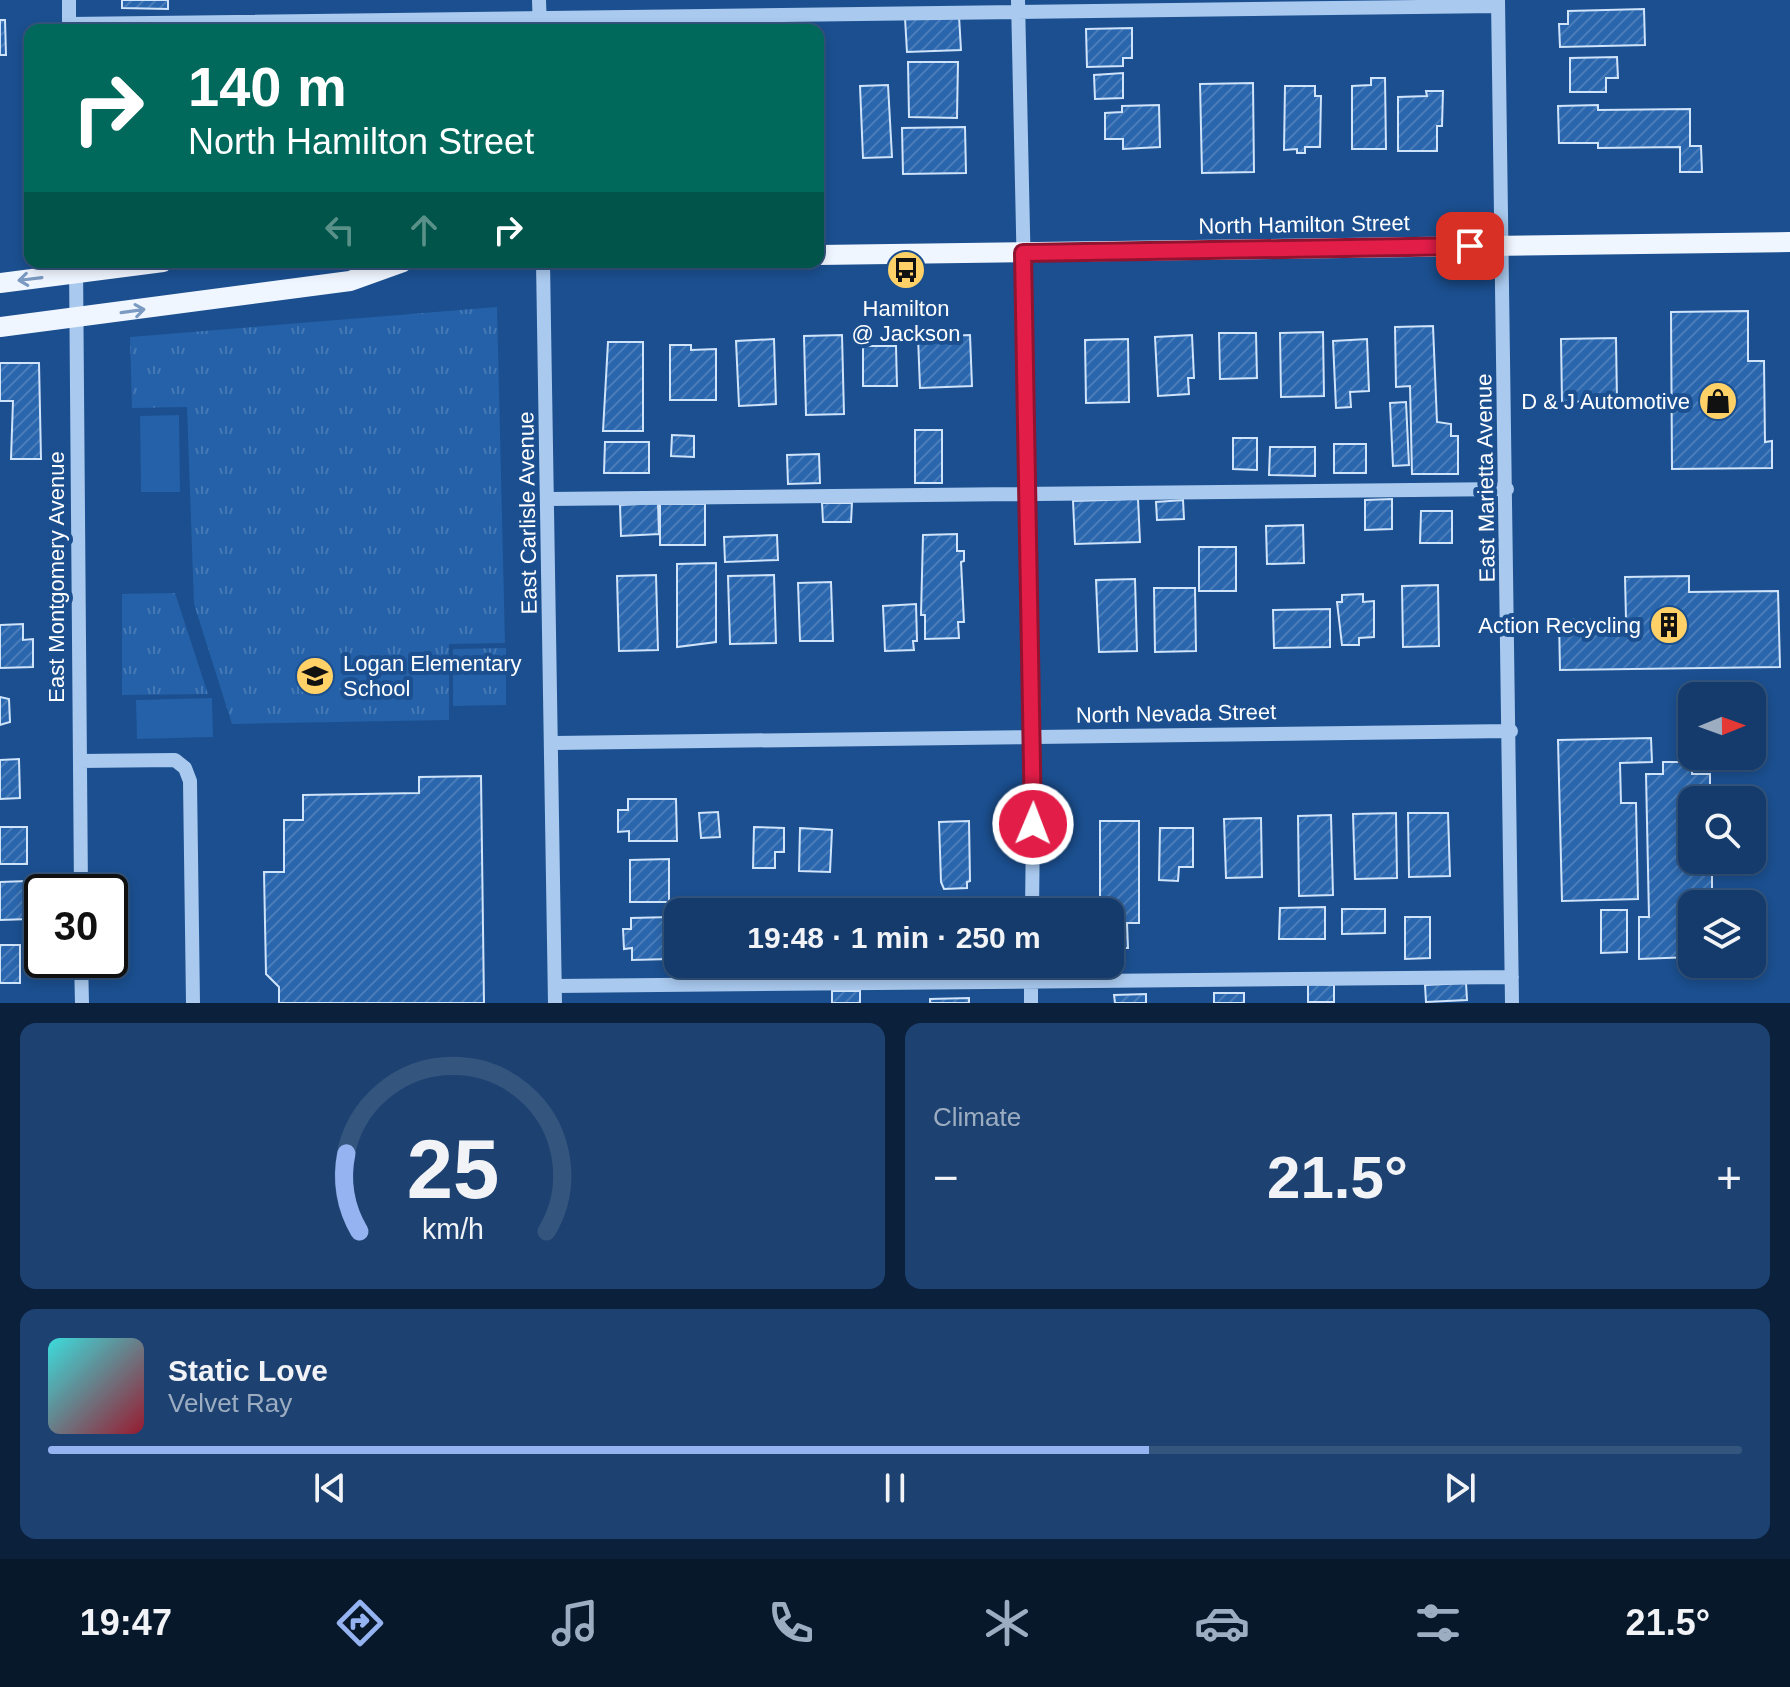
<!DOCTYPE html>
<html lang="en">
<head>
<meta charset="utf-8">
<style>
  body { margin:0; font-family:Arial,sans-serif; background:#1d4271; color:#f1f3f6; height:100vh; display:flex; flex-direction:column; font-size:30px; white-space:nowrap }
  * { box-sizing:border-box; margin:0 }
  p { font-size:26px; color:#9dadc1 }
  .icon { flex:none; width:44px; height:44px; fill:none; stroke:currentColor; stroke-width:2; stroke-linecap:round; stroke-linejoin:round }
  .map { position:relative; height:1003px; overflow:hidden }
  .details { display:flex; flex-direction:column; gap:20px; padding:20px; background:#0b203b; flex:1 }
  .details>* { flex:none }
  .guide { position:absolute; left:24px; top:24px; width:800px; height:244px; border-radius:16px; box-shadow:0 4px 12px #0003,0 0 0 2px #33557e; background:#00695c; color:#fff; overflow:hidden }
  .needle { width:52px; rotate:89deg }
  .buttons { position:absolute; left:1678px; top:682px; display:grid; gap:16px }
  .buttons a { display:grid; place-items:center; width:88px; height:88px; border-radius:16px; background:#143b6b; box-shadow:0 4px 12px #0003,0 0 0 2px #33557e; font-size:40px }
  .speed { position:absolute; left:24px; top:874px; display:flex; gap:16px; font-size:40px; font-weight:700; text-align:center }
  .speed>* { display:grid; place-content:center; width:104px; height:104px; border-radius:50%; background:#143b6b; box-shadow:0 4px 12px #0003,0 0 0 2px #33557e; line-height:1 }
  .speed .limit { border:4px solid #111; border-radius:12px; background:#fff; color:#111 }
  .pin { position:absolute; display:grid; place-items:center; width:68px; height:68px; color:#fff; margin:-34px; border-radius:16px; box-shadow:0 4px 12px #0006 }
  .me { position:absolute; width:88px; margin:-44px; rotate:1deg; stroke-linejoin:round; filter:drop-shadow(0 0 6px #0008) }
  .turn { display:flex; align-items:center; gap:28px; height:168px; padding:0 32px; font-size:36px }
  .turn .icon { width:104px; height:104px; stroke-width:2.5 }
  .turn b { display:block; font-size:56px; line-height:68px }
  .lanes { display:flex; align-items:center; height:76px; padding:0 32px; background:#0003; justify-content:center; gap:40px; direction:ltr }
  .lanes .off { opacity:.35 }
  .big { font-size:60px; font-weight:600; line-height:1.1 }
  .details .widget { flex:1; display:flex; flex-direction:column; justify-content:center; gap:12px; min-width:0; padding:0 28px; border-radius:16px; background:#1d4271 }
  .details .dial { align-items:center; gap:0 }
  .dial svg { height:208px; overflow:visible; fill:none; stroke:#33557e; stroke-width:7; stroke-linecap:round; text-anchor:middle }
  .dial text { fill:#f1f3f6; stroke:none }
  .song { display:flex; align-items:center; gap:24px }
  .cover { width:96px; height:96px; border-radius:12px; background:linear-gradient(135deg,hsl(180 70% 55%),hsl(350 70% 35%)) }
  .played { height:8px; border-radius:4px; background:linear-gradient(90deg,#95b2f1 65%,#33557e 65%) }
  .keys { display:flex; justify-content:space-around; direction:ltr }
  .heat { display:flex; justify-content:space-between; align-items:center; font-size:44px; direction:ltr }
  .details .tiles { flex:1; display:grid; gap:20px; grid-template-columns:1fr 1fr }
  .widget:last-child { grid-column:span 2 }
  .trip { position:absolute; left:664px; top:898px; width:460px; height:80px; border-radius:16px; background:#143b6b; box-shadow:0 4px 12px #0003,0 0 0 2px #33557e; font-weight:600; line-height:80px; text-align:center }
  .menu { display:flex; height:128px; justify-content:space-around; align-items:center; background:#08182b; color:#9dadc1 }
  .menu .icon { width:56px; height:56px }
  .menu .selected { color:#95b2f1 }
  .menu b { font-size:36px; color:#f1f3f6 }
  .map>svg:first-child { display:block }
  .park { fill:url(#park-tufts) }
  .garden { fill:#2461a8 }
  .building { fill:url(#building-hatch); stroke:#cfe3fa; stroke-width:2 }
  .lines { fill:none; stroke-linecap:round; stroke-linejoin:round }
  .minor { stroke:#a9c9ee; stroke-width:14 }
  .major { stroke:#f0f6ff; stroke-width:20 }
  .oneway { stroke:#7b9ac1 }
  .route-casing { stroke:#92132f; stroke-width:20 }
  .route { stroke:#e11d48; stroke-width:14 }
  .labels { text-anchor:middle; stroke-width:8; stroke-linejoin:round; paint-order:stroke }
  .street-label { font-size:22px; fill:#fff; stroke:#1b4f8f }
  .poi-label { font-size:22px; fill:#fff; stroke:#1b4f8f; text-anchor:end }
</style>
</head>
<body>
<div class="map">
<svg width="1790" height="1003" viewBox="0 0 1790 1003">
  <defs>
    <pattern id="park-tufts" width="24" height="20" patternUnits="userSpaceOnUse" patternTransform="scale(2)"><rect width="24" height="20" fill="#2461a8"/><path d="M3 7l-1-3M5 7V3M7 7l1-3M15 17l-1-3M17 17v-4M19 17l1-3" fill="none" stroke="#4579b5"/></pattern>
    <pattern id="building-hatch" width="6" height="6" patternUnits="userSpaceOnUse" patternTransform="scale(2)"><rect width="6" height="6" fill="#2a66ad"/><path d="M-1 1l2-2M0 6l6-6M5 7l2-2" fill="none" stroke="#4a7db9"/></pattern>
  </defs>
  <rect width="100%" height="100%" fill="#1b4f8f"/>
  <path class="park" d="M497,307l8,336 -56,1v76l-217,4 -38,-120 -7,-197 -55,1 -2,-71z
    M175,593l33,101 -86,1v-101z
    M506,648v57l-53,1v-57z"/>
  <path class="garden" d="M179,415l1,77h-39l-1,-76z
    M212,698l1,39 -76,2 -1,-39z"/>
  <path class="building" d="M122,0h46v9l-46,-1z
    M1644,9l1,36 -85,2 -1,-23h9v-13z
    M959,16l2,34 -54,2 -2,-34z
    M777,19v11h-31v-10z
    M0,20h5l1,35h-6z
    M631,23l1,7h-43l7,-6z
    M1132,28v30h-9v8l-36,1 -1,-38z
    M1617,57l1,21h-12v14h-36v-34z
    M908,62h50l-1,56 -48,-1z
    M1123,73v25l-28,1 -1,-24z
    M1371,78h14l1,71h-34v-63l19,-1z
    M1253,83l1,89 -52,1 -2,-89z
    M888,85l4,72 -29,1 -3,-72z
    M1285,86h30v10h6l-1,51h-15v6h-8v-4l-13,1z
    M1426,91h17l-1,35h-5v25h-39v-54l29,-1z
    M818,92h3l1,68h-4z
    M1159,105l1,42 -37,2v-10h-18v-26l17,-1v-6z
    M1598,105v5l92,-1v37h11l1,26h-22v-25l-82,1v-5h-39l-1,-37z
    M965,127l1,46 -63,1 -1,-46z
    M1748,311v50h16l1,81 7,-1v27l-100,1 -1,-157z
    M1433,326l4,96 14,2v12h7v38h-46l-2,-88 -14,1 -1,-60z
    M1323,332l1,64 -43,1 -1,-64z
    M1219,333h37l1,45 -37,1z
    M842,335l2,79 -38,1 -2,-79z
    M970,335l2,51 -52,2 -2,-51z
    M1192,335l2,43h-6l1,16 -31,2 -3,-59z
    M1616,338l1,63 -55,1 -1,-63z
    M774,339l2,65 -37,2 -3,-65z
    M1128,339l1,63 -43,1 -1,-63z
    M1367,339l2,52 -19,1 1,15 -15,1 -3,-67z
    M608,342h35v89h-40z
    M670,345h21v5l25,-1v51h-46z
    M863,346h33l1,40h-34z
    M0,363h39l2,96h-30l2,-58h-13z
    M1406,402l3,63 -16,1 -3,-63z
    M915,430h27v53h-27z
    M672,435l22,1v21l-23,-1z
    M1233,438h24v32l-24,-1z
    M605,442h44v31h-45z
    M1334,444h32v29h-32z
    M1270,447h45v29l-46,-1z
    M819,454l1,29 -32,1 -1,-29z
    M1138,499l2,43 -65,2 -2,-43z
    M1392,499v30l-27,1v-30z
    M1183,500l1,19 -27,1 -1,-18z
    M658,503l1,31 -38,2 -1,-31z
    M822,503h30l-1,19h-28z
    M660,504h45v41h-45z
    M1421,511h31v32h-32z
    M1303,525l1,38 -37,1 -1,-38z
    M957,534v17h7v10l-3,1 3,60h-6l1,16 -34,1v-24h-4l2,-80z
    M777,535l1,25 -53,2 -1,-25z
    M1199,547h37v44h-37z
    M716,563v79l-39,5v-83z
    M656,575l2,75 -39,1 -2,-75z
    M774,575l2,68 -46,1 -2,-68z
    M1689,576v16l89,-1 2,76 -220,3 -1,-50 67,-1 -1,-42z
    M1135,579l2,72 -38,1 -3,-72z
    M831,582l2,59h-33l-2,-58z
    M1438,585l1,61 -36,1 -1,-61z
    M1154,588h41l1,63 -41,1z
    M1363,594v8l11,-1v36l-15,1v7h-17l-5,-43h5v-7z
    M916,604l1,37h-4l1,9 -29,1 -2,-45z
    M1330,609v38l-56,1 -1,-38z
    M23,624v16l10,-1v28l-33,1v-43z
    M0,697l9,2 1,23 -7,2 -3,1z
    M1651,738l1,24 -32,1 1,40h15l2,96 -76,2 -4,-161z
    M19,759l1,39 -20,1v-39z
    M1663,762h29v12h18v26h-18v60h20v30l16,-1 1,15h-37v53l-53,2v-42h10l-3,-143h17z
    M481,776l3,227h-205v-16l-13,-13 -2,-102h20v-52h19v-25l116,-2v-16z
    M628,799h48l1,42h-48v-10l-11,1v-22h10z
    M718,812l2,25 -19,1 -2,-25z
    M1396,813l1,65 -42,1 -2,-65z
    M1408,813h40l2,63 -41,1z
    M1331,815l2,80 -34,1 -1,-80z
    M1261,818l1,59 -36,1 -2,-59z
    M969,821l1,60 -3,1v6l-23,1 -3,-7 -2,-60z
    M1100,821h39v102h-12l1,25h-18v-36h-23v-14h13z
    M0,827h27v37h-27z
    M754,827l30,1v24h-9v16h-22z
    M800,828l32,2 -2,42 -31,-1z
    M1160,828h33v39h-14l-1,14 -19,-1z
    M669,859v43h-39v-42z
    M27,881l2,38 -29,1v-38z
    M1325,907v32h-46l1,-31z
    M1342,909h43v24l-43,1z
    M1601,910h26v42l-26,1z
    M670,917v42l-38,1v-12l-8,1 -1,-20h8v-11z
    M1405,917h25v41l-25,1z
    M0,945h20v38h-20z
    M1466,983l1,17 -41,2 -1,-17z
    M1308,984l26,1v17h-26z
    M832,991h28v12h-28z
    M1214,993h30v10h-30z
    M1146,994v9h-31l-1,-8z
    M969,998v5h-39v-4z"/>
  <g class="lines">
    <path class="minor" d="M69,0v30
      M539,0l1,30
      M1018,0l16,737 -2,175
      M1498,0l14,1003
      M69,24l1429,-18
      M76,262l5,630
      M543,262l12,741
      M549,499l958,-10
      M554,743l957,-12
      M80,761l95,-1 10,8 5,13 3,222
      M81,960l1,43
      M1031,964v39
      M555,986l957,-9"/>
    <path class="major" d="M818,255l972,-13
      M0,283l163,-21
      M0,327l350,-46 53,-19"/>
  </g>
  <defs><path id="oneway-shaft" d="M-6 0H5M1.5-3L5.5 0L1.5 3" fill="none" stroke-width="1.6" stroke-linecap="round" stroke-linejoin="round" transform="scale(2)"/></defs>
  <g class="oneway">
    <use href="#oneway-shaft" transform="translate(30 279) rotate(173)"/>
    <use href="#oneway-shaft" transform="translate(133 311) rotate(-8)"/>
  </g>
  <g class="lines">
    <defs>
      <path id="route" d="M1033,824l-10,-571 447,-7"/>
    </defs>
    <use href="#route" class="route-casing"/>
    <use href="#route" class="route"/>
  </g>
  <defs>
    <symbol id="bus-disc" viewBox="-11 -11 22 22"><circle r="9.5" fill="#ffd166" stroke="#1b4f8f"/><path d="M-5-6H5V4H4V6H2V4H-2V6H-4V4H-5ZM-3.5-4V0h7V-4ZM-3.5 1.2v1.5H-2V1.2ZM2 1.2v1.5H3.5V1.2Z" fill="#111"/></symbol>
    <symbol id="shop-disc" viewBox="-11 -11 22 22"><circle r="9.5" fill="#ffd166" stroke="#1b4f8f"/><path d="M-5-2.5h2.3a2.7 3.5 0 0 1 5.4 0H5L5.5 6h-11ZM-1.5-2.5h3a1.5 2.3 0 0 0-3 0Z" fill="#111"/></symbol>
    <symbol id="building-disc" viewBox="-11 -11 22 22"><circle r="9.5" fill="#ffd166" stroke="#1b4f8f"/><path d="M-4-6H4V6H1V3H-1V6H-4ZM-2.5-4.3h1.7v1.8h-1.7ZM.8-4.3h1.7v1.8H.8ZM-2.5-1h1.7V.8h-1.7ZM.8-1h1.7V.8H.8Z" fill="#111"/></symbol>
    <symbol id="school-disc" viewBox="-11 -11 22 22"><circle r="9.5" fill="#ffd166" stroke="#1b4f8f"/><path d="M0-5L7-2L0 1L-7-2ZM-4 1L0 2.5L4 1V4Q0 6-4 4Z" fill="#111"/></symbol>
  </defs>
  <g fill-rule="evenodd">
    <use href="#bus-disc" x="884" y="248" width="44" height="44"/>
    <use href="#shop-disc" x="1696" y="379" width="44" height="44"/>
    <use href="#building-disc" x="1647" y="603" width="44" height="44"/>
    <use href="#school-disc" x="293" y="654" width="44" height="44"/>
  </g>
  <g class="labels">
    <g class="street-label">
      <text transform="translate(1304 224) rotate(-1)" y="8">North Hamilton Street</text>
      <text transform="translate(1485 478) rotate(-91)" y="8">East Marietta Avenue</text>
      <text transform="translate(527 513) rotate(-91)" y="8">East Carlisle Avenue</text>
      <text transform="translate(56 577) rotate(-90)" y="8">East Montgomery Avenue</text>
      <text transform="translate(1176 713) rotate(-1)" y="8">North Nevada Street</text>
    </g>
    <g class="poi-label">
      <text x="906" y="316" text-anchor="middle">Hamilton<tspan x="906" dy="25">@ Jackson</tspan></text>
      <text x="1690" y="409">D &amp; J Automotive</text>
      <text x="1641" y="633">Action Recycling</text>
      <text x="343" y="671" text-anchor="start">Logan Elementary<tspan x="343" dy="25">School</tspan></text>
    </g>
  </g>
</svg>
<div class="buttons">
<a><svg class="needle" viewBox="-14 -14 28 28"><path d="M0-13l5 13h-10z" fill="#e53935"/><path d="M0 13l5-13h-10z" fill="#9dadc1"/></svg></a>
<a><svg class="icon" aria-label="search" viewBox="0 0 24 24"><circle cx="10" cy="10" r="6"/><path d="M15 15l6 6"/></svg></a>
<a><svg class="icon" aria-label="layers" viewBox="0 0 24 24"><path d="M12 4l9 5-9 5-9-5zM3 14l9 5 9-5"/></svg></a>
</div>
<div class="speed"><div class="limit">30</div></div>
<div class="pin" style="left:1470px;top:246px;background:#d93025"><svg class="icon" aria-label="arrive" viewBox="0 0 24 24"><path d="M6 21V4h12l-3 4 3 4H6"/></svg></div>
<svg class="me" style="left:1033px;top:824px" viewBox="-20 -20 40 40"><circle r="17" fill="#e11d48" stroke="#fff" stroke-width="3"/><path d="M0-11L8 9 0 5-8 9z" fill="#fff"/></svg>
<div class="trip">19:48 · 1 min · 250 m</div>
<div class="guide">
<div class="turn"><svg class="icon" aria-label="right" viewBox="0 0 24 24"><path d="M7 20v-9h11M14 6l5 5-5 5"/></svg><div><b>140 m</b>North Hamilton Street</div></div>
<div class="lanes"><svg class="icon off" aria-label="left" viewBox="0 0 24 24"><path d="M17 20v-9H6M10 6l-5 5 5 5"/></svg><svg class="icon off" aria-label="ahead" viewBox="0 0 24 24"><path d="M12 20V5M6 11l6-6 6 6"/></svg><svg class="icon" aria-label="right" viewBox="0 0 24 24"><path d="M7 20v-9h11M14 6l5 5-5 5"/></svg></div>
</div>
</div>
<section class="details">
<div class="tiles">
<div class="widget dial"><svg viewBox="0 0 100 80">
<path d="M14 69A42 42 0 1 1 86 69"/>
<path d="M14 69A42 42 0 0 1 9 39" stroke="#95b2f1"/>
<text x="50" y="56" font-size="32" font-weight="700">25</text>
<text x="50" y="72" font-size="11">km/h</text>
</svg></div>
<div class="widget"><p>Climate</p>
<div class="heat"><a>−</a><b class="big">21.5°</b><a>+</a></div>
</div>
<div class="widget">
<div class="song"><i class="cover"></i><div><b>Static Love</b><p>Velvet Ray</p></div></div>
<div class="played"></div>
<div class="keys"><svg class="icon" aria-label="previous" viewBox="0 0 24 24"><path d="M18 5L8 12l10 7zM5 5v14"/></svg><svg class="icon" aria-label="pause" viewBox="0 0 24 24"><path d="M8 5v14M16 5v14"/></svg><svg class="icon" aria-label="next" viewBox="0 0 24 24"><path d="M6 5l10 7-10 7zM19 5v14"/></svg></div>
</div>
</div>
</section>
<nav class="menu">
<b>19:47</b>
<svg class="icon selected" aria-label="directions" viewBox="0 0 24 24"><path d="M12 3l9 9-9 9-9-9zM9 14v-3h6M13 9l2 2-2 2"/></svg>
<svg class="icon" aria-label="music" viewBox="0 0 24 24"><path d="M9 18V5l10-2v13"/><circle cx="6" cy="18" r="3"/><circle cx="16" cy="16" r="3"/></svg>
<svg class="icon" aria-label="phone" viewBox="0 0 24 24"><path d="M5 4h4l2 5-3 2q2 4 5 5l2-3 5 2v4C11 20 4 13 5 4z"/></svg>
<svg class="icon" aria-label="climate" viewBox="0 0 24 24"><path d="M12 3v18M4 7l16 10M4 17L20 7"/></svg>
<svg class="icon" aria-label="car" viewBox="0 0 24 24"><path d="M5 17H2v-5l4-1 3-4h7l3 4 3 1v5h-3M9 17h6M6 11h13"/><circle cx="7" cy="17" r="2"/><circle cx="17" cy="17" r="2"/></svg>
<svg class="icon" aria-label="filters" viewBox="0 0 24 24"><path d="M4 7h16M4 17h16"/><circle cx="9" cy="7" r="2"/><circle cx="15" cy="17" r="2"/></svg>
<b>21.5°</b>
</nav>
</body>
</html>
